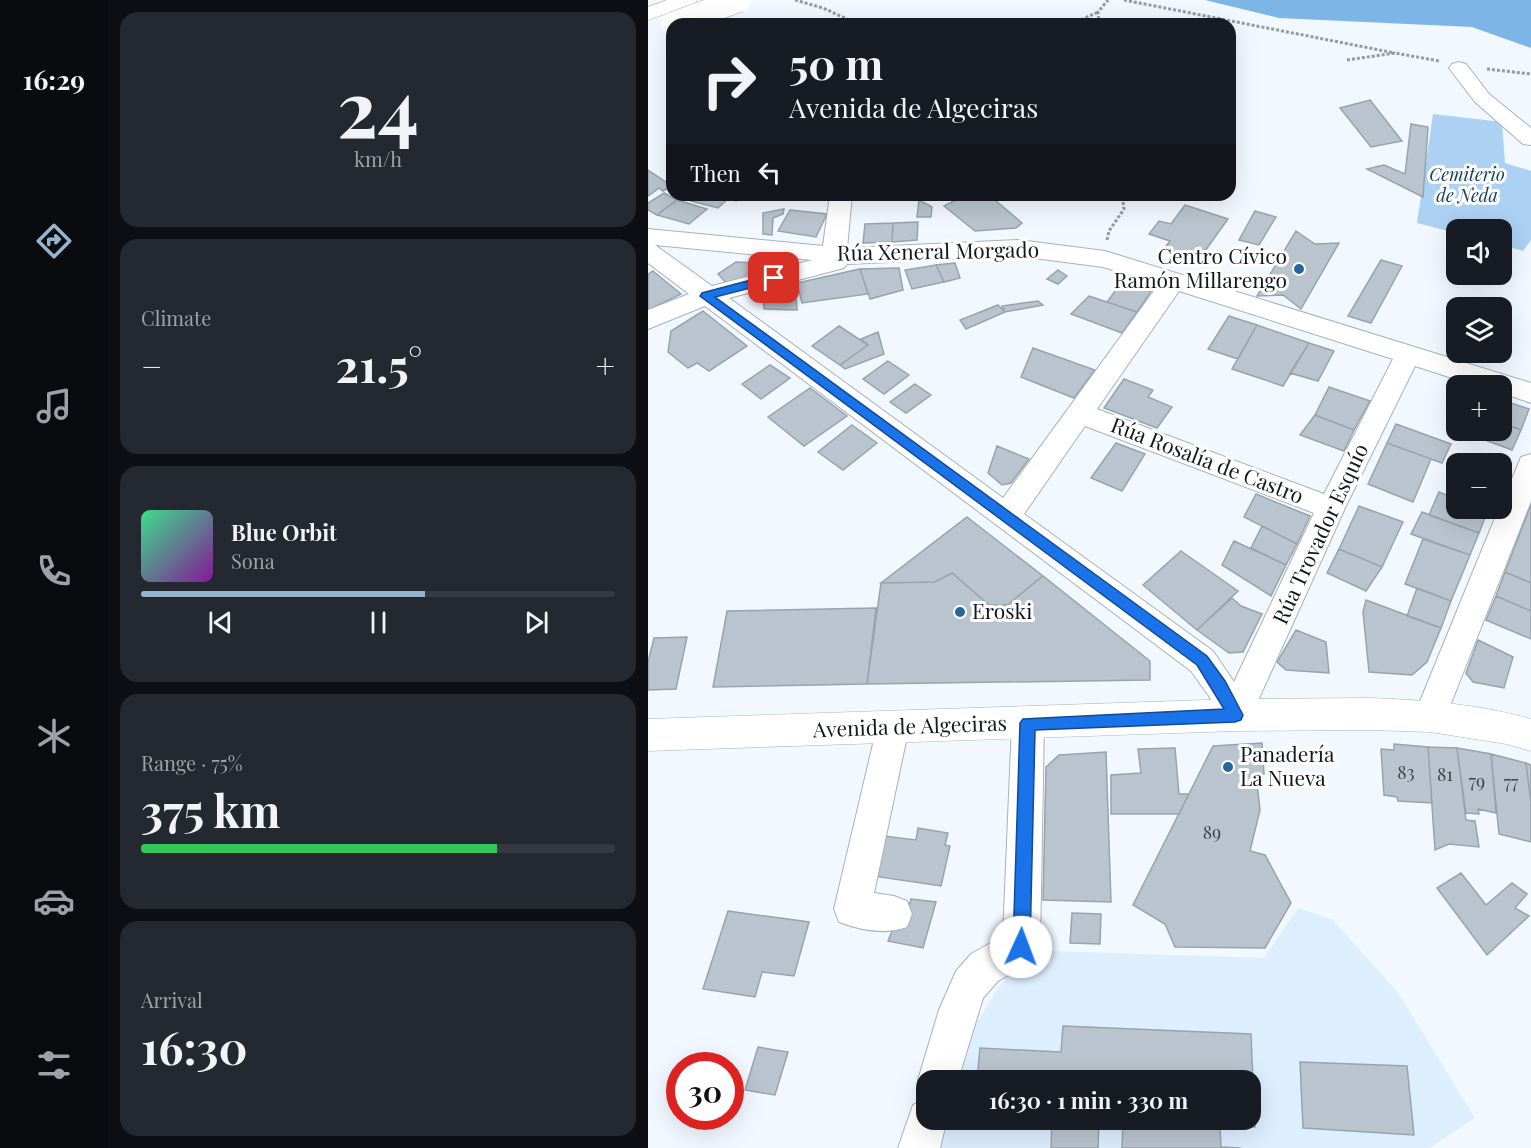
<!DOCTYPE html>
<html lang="en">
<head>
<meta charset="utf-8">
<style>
  body { margin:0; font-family:"Playfair Display",serif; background:#242831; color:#f1f3f6; height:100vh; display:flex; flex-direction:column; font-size:22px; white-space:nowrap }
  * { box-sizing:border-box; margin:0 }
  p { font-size:20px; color:#9ea1a6 }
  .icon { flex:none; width:33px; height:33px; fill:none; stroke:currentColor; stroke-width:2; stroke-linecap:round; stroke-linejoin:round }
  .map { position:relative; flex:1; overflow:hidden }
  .side { display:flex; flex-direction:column; gap:12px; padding:12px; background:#0d0f14; width:540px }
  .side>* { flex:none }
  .top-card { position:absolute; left:18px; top:18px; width:570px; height:183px; border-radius:18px; box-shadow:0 6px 24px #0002; background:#171b24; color:#f1f3f6; overflow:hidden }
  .controls { position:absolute; left:798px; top:219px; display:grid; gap:12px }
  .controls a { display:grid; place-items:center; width:66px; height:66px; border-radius:12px; background:#171b24; box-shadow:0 6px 24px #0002; font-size:30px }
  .speed { position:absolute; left:18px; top:1052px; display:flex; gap:12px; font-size:30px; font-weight:700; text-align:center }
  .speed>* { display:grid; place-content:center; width:78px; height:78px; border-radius:50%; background:#171b24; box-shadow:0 6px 24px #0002; line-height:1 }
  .speed .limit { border:9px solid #d22; background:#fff; color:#111 }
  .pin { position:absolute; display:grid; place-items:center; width:51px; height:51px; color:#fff; margin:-26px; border-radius:12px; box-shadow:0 3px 9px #0006 }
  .me { position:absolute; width:66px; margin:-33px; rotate:2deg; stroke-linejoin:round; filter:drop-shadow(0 0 4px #0008) }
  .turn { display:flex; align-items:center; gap:21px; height:126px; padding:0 24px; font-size:27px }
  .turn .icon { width:78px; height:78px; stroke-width:2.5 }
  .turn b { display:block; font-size:42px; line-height:51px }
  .then { display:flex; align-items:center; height:57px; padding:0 24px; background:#0003; gap:12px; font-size:22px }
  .big { font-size:45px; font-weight:700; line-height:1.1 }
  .side .widget { flex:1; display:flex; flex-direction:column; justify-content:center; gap:9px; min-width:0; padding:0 21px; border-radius:18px; background:#242831 }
  .side .dial { align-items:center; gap:0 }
  .dial b { font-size:78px; line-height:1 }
  .song { display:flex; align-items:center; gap:18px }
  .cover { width:72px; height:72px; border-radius:9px; background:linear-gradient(135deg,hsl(150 70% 55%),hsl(290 70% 35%)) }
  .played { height:6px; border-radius:3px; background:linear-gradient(90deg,#95b4ce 60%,#363941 60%) }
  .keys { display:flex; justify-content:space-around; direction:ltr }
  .heat { display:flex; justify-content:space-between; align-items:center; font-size:33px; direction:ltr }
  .charge { height:9px; border-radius:4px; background:linear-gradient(90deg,#34c759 75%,#363941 0) }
  .trip { position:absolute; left:268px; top:1070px; width:345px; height:60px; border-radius:18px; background:#171b24; box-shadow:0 6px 24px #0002; font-weight:700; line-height:60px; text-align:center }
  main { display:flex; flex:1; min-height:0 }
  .tab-bar { display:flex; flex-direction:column; width:108px; justify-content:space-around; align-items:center; background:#090b0e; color:#9ea1a6 }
  .tab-bar .icon { width:42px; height:42px }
  .tab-bar .selected { color:#95b4ce }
  .tab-bar b { font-size:27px; color:#f1f3f6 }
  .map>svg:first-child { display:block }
  .built { fill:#def }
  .green { fill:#add1f2 }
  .water { fill:#7db5e7 }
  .building { fill:#b9c4ce; stroke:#98a3ad; stroke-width:1.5 }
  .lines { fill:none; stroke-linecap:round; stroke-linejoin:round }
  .minor-casing { stroke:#a7b2bc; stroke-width:2 }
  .major-casing { stroke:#a7b2bc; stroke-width:1 }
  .highway-casing { stroke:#a7b2bc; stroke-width:1 }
  .path { stroke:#959ba0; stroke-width:3; stroke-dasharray:3 2; stroke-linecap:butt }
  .minor { fill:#fff; fill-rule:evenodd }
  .major { fill:#fff; fill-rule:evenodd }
  .highway { fill:#fff; fill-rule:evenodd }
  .highway-bridge-casing { stroke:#a7b2bc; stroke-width:25; stroke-linecap:butt }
  .highway-bridge { stroke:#fff; stroke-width:24 }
  .route { fill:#1a73e8; stroke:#114b97; stroke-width:1.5 }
  .poi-dot { fill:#24679d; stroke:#fff; stroke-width:2 }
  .labels { text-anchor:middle; stroke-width:6; stroke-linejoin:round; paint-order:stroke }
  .far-park-label { font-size:18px; font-style:italic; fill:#163f60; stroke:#fff }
  .number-label { font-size:18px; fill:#3d4348 }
  .street-label { font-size:21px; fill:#14181c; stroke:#fff }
  .poi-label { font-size:21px; fill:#14181c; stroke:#fff; text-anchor:start }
</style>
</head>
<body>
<main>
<nav class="tab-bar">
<b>16:29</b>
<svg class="icon selected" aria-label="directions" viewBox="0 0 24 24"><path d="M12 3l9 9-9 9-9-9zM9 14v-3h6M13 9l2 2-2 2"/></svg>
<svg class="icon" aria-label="music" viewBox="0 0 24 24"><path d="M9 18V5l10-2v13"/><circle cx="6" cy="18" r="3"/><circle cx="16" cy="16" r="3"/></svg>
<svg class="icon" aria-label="phone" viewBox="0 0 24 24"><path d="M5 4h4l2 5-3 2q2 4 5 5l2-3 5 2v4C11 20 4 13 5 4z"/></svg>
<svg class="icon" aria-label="climate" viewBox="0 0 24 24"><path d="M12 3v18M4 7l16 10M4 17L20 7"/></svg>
<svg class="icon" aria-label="car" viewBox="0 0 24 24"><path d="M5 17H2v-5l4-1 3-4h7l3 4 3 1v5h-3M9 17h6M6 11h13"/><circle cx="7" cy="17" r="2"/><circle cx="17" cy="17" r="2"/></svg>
<svg class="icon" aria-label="filters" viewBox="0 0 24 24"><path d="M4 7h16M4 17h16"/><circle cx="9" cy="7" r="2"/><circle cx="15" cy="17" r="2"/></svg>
</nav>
<section class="side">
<div class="widget dial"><b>24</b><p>km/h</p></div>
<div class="widget"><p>Climate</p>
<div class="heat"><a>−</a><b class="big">21.5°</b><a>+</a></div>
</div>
<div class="widget">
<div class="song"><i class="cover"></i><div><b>Blue Orbit</b><p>Sona</p></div></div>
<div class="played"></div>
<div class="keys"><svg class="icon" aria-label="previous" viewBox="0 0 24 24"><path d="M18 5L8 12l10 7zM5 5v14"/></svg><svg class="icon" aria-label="pause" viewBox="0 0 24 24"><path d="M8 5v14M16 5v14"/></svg><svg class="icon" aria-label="next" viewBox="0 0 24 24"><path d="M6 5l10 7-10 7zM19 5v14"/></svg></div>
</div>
<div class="widget"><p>Range · 75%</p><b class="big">375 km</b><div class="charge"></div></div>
<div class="widget"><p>Arrival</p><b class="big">16:30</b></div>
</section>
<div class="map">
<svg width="883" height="1148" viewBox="0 0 883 1148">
  <rect width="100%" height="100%" fill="#f1f8ff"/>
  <path class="built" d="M650,908l35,12 66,74 76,124 -46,30h-488l7,-29h303v-39h-298l10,-35 35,-57 24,-27 28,3 1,-13 213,7z"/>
  <path class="green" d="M785,114l69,8 3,41 26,8v69l-8,11 -21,-6v-15h-46v3l-39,-10z"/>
  <path class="water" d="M557,0h326v48l-59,-21 -193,-9z"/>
  <path class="building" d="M722,100l32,41 -31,6 -31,-39z
    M763,124l17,3 -5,70 -56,-28 17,-4 21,9z
    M0,170l24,16 -9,5 -4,-3 -11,8z
    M16,193l13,7 -20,15 -9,-5v-7z
    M46,195l9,1 40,-1 -7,6 -8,-2 -10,9 -27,-7z
    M199,195h59l-1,5 -59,-3z
    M318,195h23l33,28 -6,5 -41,3 -31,-25z
    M29,200l30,9 -18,15 -32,-9z
    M271,200l13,7 -1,10h-14z
    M537,205l43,14 -23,32 -8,-3 -8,11 -26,-9 7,-9 -21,-7 10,-13 12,3z
    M136,209l-1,5 -10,4 -1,17 -9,-1v-21z
    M142,210l37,4 -11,23 -38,-6z
    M607,211l21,6 -17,28 -20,-5z
    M270,222l-1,18 -25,2 1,-19z
    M245,223l-1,19 -29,1 2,-19z
    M648,231l19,13 24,-1 -38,66 -18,-14 -26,1z
    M733,260l21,6 -31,57 -23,-7z
    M88,262l57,3 -1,3 -64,17 -10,-11z
    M307,263l5,15 -16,4 -8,-17z
    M288,265l8,17 -32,7 -7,-19z
    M251,268l4,22 -33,9 -10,-30z
    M212,269l8,25 -66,9 -5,-20z
    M410,270l9,6 -9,8 -11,-5z
    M5,271l28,23 -33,16v-36z
    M475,280l29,10 -15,22 -30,-10z
    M147,286l2,24 -33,-1 -2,-17z
    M441,296l48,16 -15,21 -51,-19z
    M390,301l5,4 -38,7 -3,-6z
    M350,305l7,7 -39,17 -6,-9z
    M55,311l44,35 -38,25 -12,-8 -9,5 -20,-16 3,-21z
    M581,316l28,9 -19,34 -30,-10z
    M609,325l52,18 -26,43 -51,-17z
    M191,326l29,19 -28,20 -28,-19z
    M230,332l6,22 -39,15 -5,-4 28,-20 -7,-6z
    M661,343l25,8 -16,30 -28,-8z
    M385,348l62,22 -21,28 -53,-21z
    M240,361l21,14 -25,19 -21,-15z
    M122,365l20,13 -29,21 -19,-15z
    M476,379l29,11 -5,7 24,10 -15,21 -53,-20z
    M267,384l16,11 -25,18 -16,-11z
    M681,387l41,14 -16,29 -39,-15z
    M162,388l37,28 -43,30 -36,-29z
    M854,400l27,9 -8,21 -19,-7z
    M667,415l39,15 -10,21 -44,-16z
    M854,423l19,7 -9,20 -35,-13 3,-7h22z
    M748,424l55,20 -9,19 -55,-20z
    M204,425l25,18 -34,27 -25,-18z
    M468,443l29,11 -23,37 -31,-13z
    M739,443l44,16 -18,43 -45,-18z
    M349,446l32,13 -18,24 -9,2 -14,-12z
    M791,492l17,7v9l32,2 -9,23 -50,-18z
    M608,494l54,22 -13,28 -53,-27z
    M883,504v79l-26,-11z
    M711,506l44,16 -21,45 -43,-18z
    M774,512l57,21 -9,22 -59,-21z
    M319,517l76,59 -36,29h-18l-37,-32 -17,9 -54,1z
    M614,526l35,18 -11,21 -35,-17z
    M775,539l47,16 -19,46 -46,-17z
    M586,541l52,24 -15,31 -49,-31z
    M691,549l43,18 -16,24 -39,-18z
    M533,551l57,40 -41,39 -54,-45z
    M857,572l26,11v28l-35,-15z
    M304,573l37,32h18l36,-29 107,85v19l-283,4 14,-101 54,-1z
    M769,588l34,13 -10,27 -34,-12z
    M848,596l35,15v28l-45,-19z
    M584,598l9,8 21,8 -19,38 -14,1 -32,-23z
    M718,600l75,28 -14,34 -15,13 -43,-3 -6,-60z
    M228,608l-9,76 -154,3 14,-76z
    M648,630l30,12 3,31 -43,-3 -9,-8z
    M39,637l-11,52 -28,1v-28l6,-24z
    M830,640l35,17 -9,31 -31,-6 -7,-9z
    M614,743l2,31 -8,1 4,35 -10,41 15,4 26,48 -26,45 -90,-1 -10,-23 -32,-19 80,-159z
    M746,744l34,3 4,56 -34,-2 -1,-4 -13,-2 -3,-46 13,1z
    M780,747l29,1 9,72 9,1 4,26 -30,-3 -14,6z
    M527,748l4,46h10l-10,20h-68v-39l30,-2 -3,-24z
    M809,748l34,6 5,59 -18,-4 1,5 -13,-1z
    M458,752l5,150 -68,-2 3,-133 13,-12z
    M843,754l35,9 5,40v39l-32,-8z
    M878,763l5,2v38z
    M270,828l30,5 -3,12 5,1 -9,40 -68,-10 11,-40 32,4z
    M813,873l25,32 26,-22 15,11 -12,14 14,8 -42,39 -50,-67z
    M263,899l25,3 -13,46 -35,-7 8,-19 8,-1z
    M80,911l81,11 -15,54 -32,-4 -7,25 -52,-8z
    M424,913l29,1 -1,30 -30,-1z
    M415,1026l188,8 4,93 -35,-1 1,21 20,1h-119l1,-29h128v-39h-274l3,-32 81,4z
    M110,1047l30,5 -13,43 -30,-5z
    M652,1062l107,4 7,69 -111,-7z
    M404,1119h47l-1,29h-47z"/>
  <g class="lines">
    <defs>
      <path id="minor" d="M811,62l7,2 23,30 42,34v17l-8,-1 -48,-42 -26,-34 3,-4z
        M182,195h22l-5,53 172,-8 86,11 426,132v20l-29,-10v-7h-25l-62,-20 -70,142 -98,217 -12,5 -12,-5 -14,-29 -18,-25 -486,-365 -57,23v-19l41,-16 -41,-31v-34l175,17zM7,245l157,15 -100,26zM371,256l84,11 56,17 -156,214 -274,-200 115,-30 3,-4zM531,291l214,68 -69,135 -227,-85zM437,426l229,87 -80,169 -21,-31 -189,-137z
        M883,454v47l-85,215 -4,10 -12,5 -12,-5 -4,-10 85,-208h3v-5l19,-46z
        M380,708l12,5 4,10 -4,224 -6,13 -36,21 -15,17 -25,82h-31v15l-3,-1 -6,-14 21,-70 17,-39 15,-17 32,-18 9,-213 4,-10z
        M245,712l12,5 4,10 -35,166 20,3 13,5 5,13 -5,13c-21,8 -47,3 -68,-5l-5,-13 43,-182 4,-10z
        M279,1099v20h20l-7,29h-42l15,-43z"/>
      <path id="major" d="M722,698c55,2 108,6 161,21v32l-25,-7 -76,-12 -60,-2 -135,1 -587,20v-32l587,-20z"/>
      <path id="highway" d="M19,0h30l-3,4 -46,16v-13z"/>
    </defs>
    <use href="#minor" class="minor-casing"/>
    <use href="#major" class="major-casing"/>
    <use href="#highway" class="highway-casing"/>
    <path class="path" d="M147,0l28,8 35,16
      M476,0l271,53
      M424,24l26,-12
      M451,24l-1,-12 10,-12
      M699,60l48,-7 44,8
      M839,69l44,5
      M459,240l2,-9 15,-22 -2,-14"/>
    <use href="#minor" class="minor"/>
    <use href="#major" class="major"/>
    <use href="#highway" class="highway"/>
    <defs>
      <path id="highway-bridge" d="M25,24l66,-24"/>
    </defs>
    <use href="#highway-bridge" class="highway-bridge-casing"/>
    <use href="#highway-bridge" class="highway-bridge"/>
  </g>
  <path class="route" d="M126,274l4,1v6l-63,16 492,359 18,25 18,34 -2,5 -6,2 -200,8 -5,217 -3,6 -6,3 -6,-3 -2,-6 7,-224 3,-4 201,-10 -27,-44 -497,-369 2,-3z"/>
  <g class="poi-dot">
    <circle cx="651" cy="269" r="6"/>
    <circle cx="312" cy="612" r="6"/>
    <circle cx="580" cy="767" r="6"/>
  </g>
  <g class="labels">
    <g class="far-park-label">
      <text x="819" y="181">Cemiterio<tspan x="819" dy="21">de Neda</tspan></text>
    </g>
    <g class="number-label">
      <text x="758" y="779">83</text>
      <text x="797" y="781">81</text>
      <text x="829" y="788">79</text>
      <text x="863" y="789">77</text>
      <text x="564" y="839">89</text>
    </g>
    <g class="street-label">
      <text transform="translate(290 252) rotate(-1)" y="7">Rúa Xeneral Morgado</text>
      <text transform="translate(559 461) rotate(21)" y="7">Rúa Rosalía de Castro</text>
      <text transform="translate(673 534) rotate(-65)" y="7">Rúa Trovador Esquío</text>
      <text transform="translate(262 727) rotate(-2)" y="7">Avenida de Algeciras</text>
    </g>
    <g class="poi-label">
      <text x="639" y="264" text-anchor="end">Centro Cívico<tspan x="639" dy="24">Ramón Millarengo</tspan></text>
      <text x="324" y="619">Eroski</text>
      <text x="592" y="762">Panadería<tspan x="592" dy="24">La Nueva</tspan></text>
    </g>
  </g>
</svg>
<div class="controls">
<a><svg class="icon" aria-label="sound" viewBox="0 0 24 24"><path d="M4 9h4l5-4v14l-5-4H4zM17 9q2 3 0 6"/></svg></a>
<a><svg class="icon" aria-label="layers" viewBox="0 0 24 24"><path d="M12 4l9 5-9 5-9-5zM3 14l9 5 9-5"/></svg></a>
<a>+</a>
<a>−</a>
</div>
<div class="speed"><div class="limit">30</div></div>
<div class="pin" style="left:126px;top:278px;background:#d93025"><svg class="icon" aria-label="arrive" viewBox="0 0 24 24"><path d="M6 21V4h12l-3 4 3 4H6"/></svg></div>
<svg class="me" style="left:373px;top:947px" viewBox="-20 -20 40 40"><circle r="19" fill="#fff"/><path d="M0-13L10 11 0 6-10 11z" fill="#1a73e8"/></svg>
<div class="trip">16:30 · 1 min · 330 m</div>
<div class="top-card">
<div class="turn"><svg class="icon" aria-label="right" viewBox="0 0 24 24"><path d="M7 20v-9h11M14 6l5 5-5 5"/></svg><div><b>50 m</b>Avenida de Algeciras</div></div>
<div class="then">Then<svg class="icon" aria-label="left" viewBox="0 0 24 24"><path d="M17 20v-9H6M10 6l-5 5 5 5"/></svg></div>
</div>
</div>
</main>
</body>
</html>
